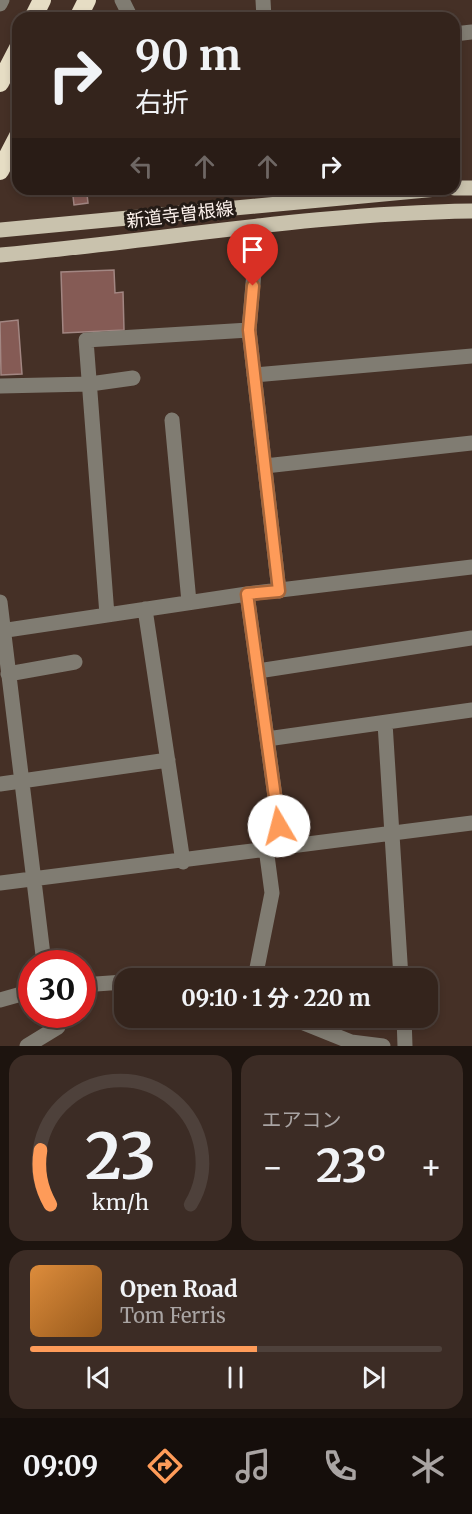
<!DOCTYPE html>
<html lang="ja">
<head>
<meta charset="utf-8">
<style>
  body { margin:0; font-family:Merriweather,"Noto Sans JP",serif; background:#3c2c25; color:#f1f3f6; height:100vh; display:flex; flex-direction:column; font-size:22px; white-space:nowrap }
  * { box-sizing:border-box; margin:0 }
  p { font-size:20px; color:#a9a4a3 }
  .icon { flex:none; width:33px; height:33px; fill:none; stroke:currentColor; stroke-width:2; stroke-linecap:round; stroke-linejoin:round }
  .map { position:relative; height:1046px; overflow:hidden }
  .side { display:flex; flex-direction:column; gap:9px; padding:9px; background:#1d140f; flex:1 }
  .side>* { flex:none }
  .hud { position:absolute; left:12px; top:12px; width:448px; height:183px; border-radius:18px; box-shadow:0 3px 9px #0003,0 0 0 2px #4e413b; background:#34241c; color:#f1f3f6; overflow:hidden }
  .speed { position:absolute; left:18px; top:950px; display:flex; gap:12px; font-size:30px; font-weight:700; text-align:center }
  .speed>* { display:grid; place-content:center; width:78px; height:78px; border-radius:50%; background:#34241c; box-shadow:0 3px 9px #0003,0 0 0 2px #4e413b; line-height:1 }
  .speed .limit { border:9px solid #d22; background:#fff; color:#111 }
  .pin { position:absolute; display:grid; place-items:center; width:51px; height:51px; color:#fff; margin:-62px -26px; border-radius:50% 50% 50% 0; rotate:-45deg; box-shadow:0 0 6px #0007 }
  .pin .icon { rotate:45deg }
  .me { position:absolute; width:66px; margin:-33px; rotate:352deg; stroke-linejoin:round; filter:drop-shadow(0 0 4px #0008) }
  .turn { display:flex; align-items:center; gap:21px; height:126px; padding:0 24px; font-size:27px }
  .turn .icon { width:78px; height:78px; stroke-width:2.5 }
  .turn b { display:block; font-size:42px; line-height:51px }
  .lanes { display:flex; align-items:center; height:57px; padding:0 24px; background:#0003; justify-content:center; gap:30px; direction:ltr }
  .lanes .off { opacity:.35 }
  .big { font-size:45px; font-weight:700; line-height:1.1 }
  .side .tile { flex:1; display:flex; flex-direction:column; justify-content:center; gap:9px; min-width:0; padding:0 21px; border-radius:18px; background:#3c2c25 }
  .side .dial { align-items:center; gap:0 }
  .dial svg { height:156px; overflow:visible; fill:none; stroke:#4e413b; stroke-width:7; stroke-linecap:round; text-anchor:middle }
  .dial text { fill:#f1f3f6; stroke:none }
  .song { display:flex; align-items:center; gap:18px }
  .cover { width:72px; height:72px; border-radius:9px; background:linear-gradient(135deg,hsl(30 70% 55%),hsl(30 70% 35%)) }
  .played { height:6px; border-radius:3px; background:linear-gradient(90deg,#fe9b59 55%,#4e413b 55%) }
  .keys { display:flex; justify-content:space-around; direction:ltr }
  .heat { display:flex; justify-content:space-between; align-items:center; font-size:33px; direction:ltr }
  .side .tiles { flex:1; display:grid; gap:9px; grid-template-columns:1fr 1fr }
  .tile:last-child { grid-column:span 2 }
  .trip { position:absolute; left:114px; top:968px; width:324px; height:60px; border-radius:18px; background:#34241c; box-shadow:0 3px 9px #0003,0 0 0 2px #4e413b; font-weight:700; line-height:60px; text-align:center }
  .tabs { display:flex; height:96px; justify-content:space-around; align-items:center; background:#150e0b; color:#a9a4a3 }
  .tabs .icon { width:42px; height:42px }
  .tabs .on { color:#fe9b59 }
  .tabs b { font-size:27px; color:#f1f3f6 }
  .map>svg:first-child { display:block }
  .building { fill:#855b55; stroke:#a28682; stroke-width:1.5 }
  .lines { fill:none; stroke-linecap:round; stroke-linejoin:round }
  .minor { stroke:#807c72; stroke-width:15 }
  .major { stroke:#c9c2ad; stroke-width:15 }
  .highway { stroke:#e6ddc4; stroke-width:18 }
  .route-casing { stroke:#a5653a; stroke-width:15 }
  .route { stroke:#fe9b59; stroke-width:10 }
  .labels { text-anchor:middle; stroke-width:6; stroke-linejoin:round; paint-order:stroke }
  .street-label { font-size:18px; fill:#fdf2ed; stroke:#241b16 }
</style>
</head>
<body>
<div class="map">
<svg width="472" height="1046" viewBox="0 0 472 1046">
  <rect width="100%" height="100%" fill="#453026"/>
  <path class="building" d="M454,123l5,22 -5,1z
    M87,194l1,9 -14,2 -1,-9z
    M114,270l1,23 8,-1 1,38 -61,3 -2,-61z
    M18,320l4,54 -21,1 -1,-53z"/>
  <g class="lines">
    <path class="minor" d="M122,0l9,18
      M263,0l1,18
      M0,4l2,-4
      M454,34l18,-2
      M258,226l-9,104 30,261
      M254,375l218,-19
      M0,386l90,-2 43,-6
      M172,420l17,182
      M265,466l207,-23
      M247,594l35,253
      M0,602l44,361
      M145,609l38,253
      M107,615l-21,-275 163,-10
      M0,631l247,-37 225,-27
      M258,671l214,-33
      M8,674l67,-12
      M385,723l16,255
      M267,739l205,-29
      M0,784l168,-24
      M0,883c158,-19 314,-41 472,-60
      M255,978l17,-85 -6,-45
      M82,985l42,-3
      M0,1000l32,-9
      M289,1017l62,25 32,4
      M404,1017l1,29
      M27,1046l31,-19"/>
    <path class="major" d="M454,188h18
      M0,230l437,-41
      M0,255c157,-14 314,-42 472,-44"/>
    <path class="highway" d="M33,18l9,-18
      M78,18l9,-18
      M0,83l18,-35
      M0,171l18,-35"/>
  </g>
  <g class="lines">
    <defs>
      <path id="route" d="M253,286l-4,44 30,261 -32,3 32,232"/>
    </defs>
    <use href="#route" class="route-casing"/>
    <use href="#route" class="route"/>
  </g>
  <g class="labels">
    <g class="street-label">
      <text transform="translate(180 215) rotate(-7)" y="6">新道寺曽根線</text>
    </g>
  </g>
</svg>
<div class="speed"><div class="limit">30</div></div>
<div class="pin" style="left:253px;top:286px;background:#d93025"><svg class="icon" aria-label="arrive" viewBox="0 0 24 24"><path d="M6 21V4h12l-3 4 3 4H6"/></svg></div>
<svg class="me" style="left:279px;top:826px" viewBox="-20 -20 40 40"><circle r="19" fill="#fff"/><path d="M0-13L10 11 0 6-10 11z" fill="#fe9b59"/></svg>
<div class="trip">09:10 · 1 分 · 220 m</div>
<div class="hud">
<div class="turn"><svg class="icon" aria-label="right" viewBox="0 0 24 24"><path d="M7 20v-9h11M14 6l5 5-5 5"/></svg><div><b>90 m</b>右折</div></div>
<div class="lanes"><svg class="icon off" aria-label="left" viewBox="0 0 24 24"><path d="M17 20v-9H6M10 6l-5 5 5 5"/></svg><svg class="icon off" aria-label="ahead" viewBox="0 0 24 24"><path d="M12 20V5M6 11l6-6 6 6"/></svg><svg class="icon off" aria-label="ahead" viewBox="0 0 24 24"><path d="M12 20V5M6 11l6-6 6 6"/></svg><svg class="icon" aria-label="right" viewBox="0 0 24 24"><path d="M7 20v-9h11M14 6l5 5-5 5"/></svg></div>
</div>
</div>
<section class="side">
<div class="tiles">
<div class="tile dial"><svg viewBox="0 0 100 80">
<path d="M14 69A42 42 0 1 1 86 69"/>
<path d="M14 69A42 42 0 0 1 9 41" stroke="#fe9b59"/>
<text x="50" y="56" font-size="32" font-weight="700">23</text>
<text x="50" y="72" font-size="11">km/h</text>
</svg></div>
<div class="tile"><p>エアコン</p>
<div class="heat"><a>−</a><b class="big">23°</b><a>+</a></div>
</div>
<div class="tile">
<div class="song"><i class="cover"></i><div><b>Open Road</b><p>Tom Ferris</p></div></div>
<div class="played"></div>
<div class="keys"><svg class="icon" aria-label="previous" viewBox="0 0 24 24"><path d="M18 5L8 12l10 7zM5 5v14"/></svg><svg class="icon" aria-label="pause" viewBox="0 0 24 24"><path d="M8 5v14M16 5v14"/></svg><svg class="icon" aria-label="next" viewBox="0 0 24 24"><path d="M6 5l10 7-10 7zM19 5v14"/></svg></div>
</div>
</div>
</section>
<nav class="tabs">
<b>09:09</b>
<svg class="icon on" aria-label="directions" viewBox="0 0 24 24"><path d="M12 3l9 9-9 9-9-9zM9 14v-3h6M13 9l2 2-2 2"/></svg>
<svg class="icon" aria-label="music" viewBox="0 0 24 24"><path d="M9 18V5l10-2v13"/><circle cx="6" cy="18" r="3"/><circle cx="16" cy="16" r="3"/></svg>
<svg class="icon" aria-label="phone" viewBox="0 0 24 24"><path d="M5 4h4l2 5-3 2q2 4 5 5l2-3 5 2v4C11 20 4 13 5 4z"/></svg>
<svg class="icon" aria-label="climate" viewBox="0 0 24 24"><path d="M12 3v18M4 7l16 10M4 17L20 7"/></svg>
</nav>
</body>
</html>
